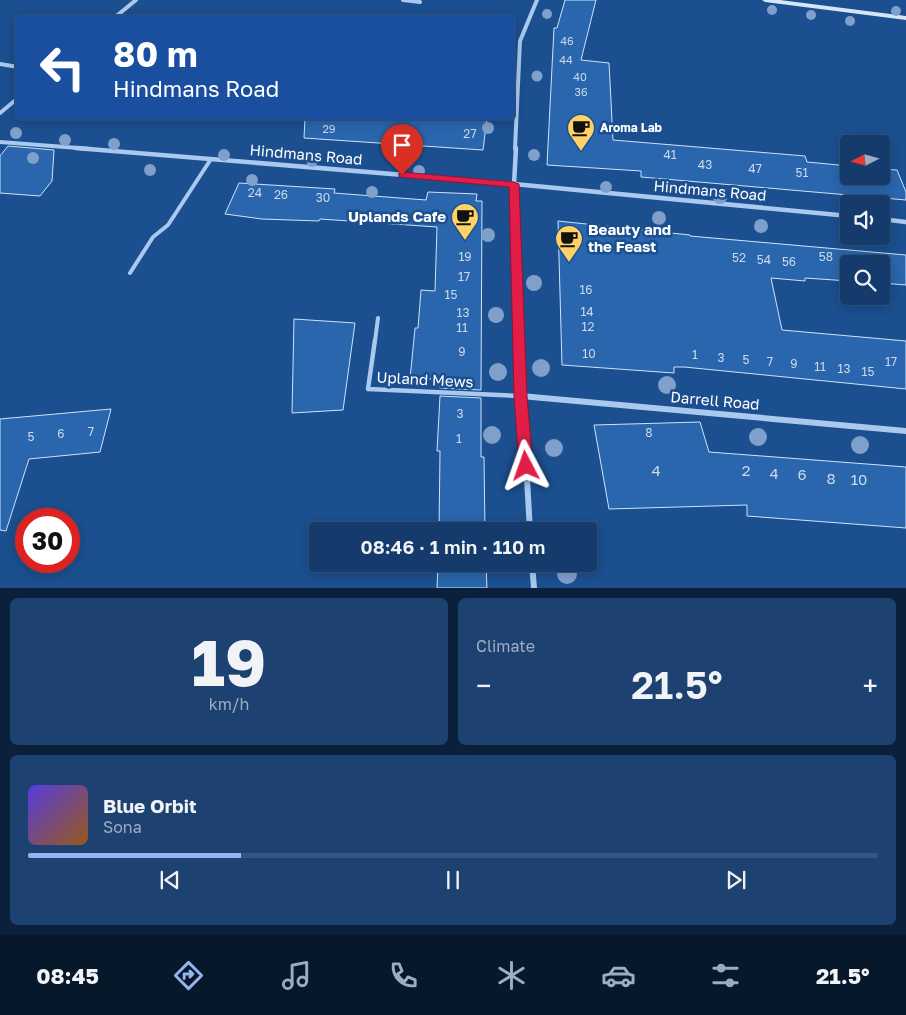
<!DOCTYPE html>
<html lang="en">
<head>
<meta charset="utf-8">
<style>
  body { margin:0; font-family:"Golos Text",sans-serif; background:#1d4271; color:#f1f3f6; height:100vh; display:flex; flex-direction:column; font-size:19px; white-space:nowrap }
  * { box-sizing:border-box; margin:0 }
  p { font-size:16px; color:#9dadc1 }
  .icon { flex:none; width:28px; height:28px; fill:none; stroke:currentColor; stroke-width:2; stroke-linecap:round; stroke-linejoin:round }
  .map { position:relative; height:588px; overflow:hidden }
  .sheet { display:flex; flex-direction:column; gap:10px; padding:10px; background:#0b203b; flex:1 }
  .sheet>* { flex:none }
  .hud { position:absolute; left:15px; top:15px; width:500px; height:105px; border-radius:5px; box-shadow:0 2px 12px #0003,0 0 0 1px #33557e; background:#1a4fa0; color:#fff; overflow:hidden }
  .needle { width:32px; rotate:264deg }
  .buttons { position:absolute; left:840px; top:135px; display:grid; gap:10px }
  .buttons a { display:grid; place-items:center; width:50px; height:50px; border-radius:5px; background:#143b6b; box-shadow:0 2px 12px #0003,0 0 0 1px #33557e; font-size:25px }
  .speed { position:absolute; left:15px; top:508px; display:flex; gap:10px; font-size:25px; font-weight:700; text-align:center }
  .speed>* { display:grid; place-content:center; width:65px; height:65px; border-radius:50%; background:#143b6b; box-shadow:0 2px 12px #0003,0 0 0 1px #33557e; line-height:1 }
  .speed .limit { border:8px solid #d22; background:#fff; color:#111 }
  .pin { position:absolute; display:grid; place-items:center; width:42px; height:42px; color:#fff; margin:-51px -21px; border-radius:50% 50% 50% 0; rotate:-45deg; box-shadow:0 0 5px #0007 }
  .pin .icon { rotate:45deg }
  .me { position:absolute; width:55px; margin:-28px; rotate:356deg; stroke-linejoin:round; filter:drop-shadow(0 0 4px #0008) }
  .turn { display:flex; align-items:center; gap:18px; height:105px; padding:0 15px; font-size:22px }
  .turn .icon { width:65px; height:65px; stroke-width:2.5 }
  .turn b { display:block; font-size:35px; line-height:42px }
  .big { font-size:38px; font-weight:600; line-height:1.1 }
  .sheet .card { flex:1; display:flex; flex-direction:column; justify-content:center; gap:8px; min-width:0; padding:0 18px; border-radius:8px; background:#1d4271 }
  .sheet .dial { align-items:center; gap:0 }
  .dial b { font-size:65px; line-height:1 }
  .song { display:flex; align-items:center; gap:15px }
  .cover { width:60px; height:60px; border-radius:8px; background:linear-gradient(135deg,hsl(250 70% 55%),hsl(30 70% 35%)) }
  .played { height:5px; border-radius:2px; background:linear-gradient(90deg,#95b2f1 25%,#33557e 25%) }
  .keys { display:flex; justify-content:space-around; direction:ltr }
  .heat { display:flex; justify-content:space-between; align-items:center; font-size:28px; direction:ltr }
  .sheet .tiles { flex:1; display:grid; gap:10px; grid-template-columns:1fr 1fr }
  .card:last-child { grid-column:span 2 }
  .trip { position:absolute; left:309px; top:522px; width:288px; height:50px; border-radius:5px; background:#143b6b; box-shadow:0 2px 12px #0003,0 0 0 1px #33557e; font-weight:600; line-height:50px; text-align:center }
  .menu { display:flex; height:80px; justify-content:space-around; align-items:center; background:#08182b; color:#9dadc1 }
  .menu .icon { width:35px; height:35px }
  .menu .selected { color:#95b2f1 }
  .menu b { font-size:22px; color:#f1f3f6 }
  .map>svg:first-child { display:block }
  .building { fill:#2a66ad; stroke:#cfe3fa }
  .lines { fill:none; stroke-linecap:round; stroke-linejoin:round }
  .service-far1 { stroke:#a9c9ee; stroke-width:4 }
  .service { stroke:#a9c9ee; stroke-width:4.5 }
  .minor-far2 { stroke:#a9c9ee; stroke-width:4 }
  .minor-far1 { stroke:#a9c9ee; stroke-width:4.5 }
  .minor { stroke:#a9c9ee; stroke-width:6 }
  .secondary { fill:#d6e6fa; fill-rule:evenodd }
  .tree { fill:#7ea0ca }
  .route { fill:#e11d48; stroke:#92132f }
  .labels { text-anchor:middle; stroke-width:5; stroke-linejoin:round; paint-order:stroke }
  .far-number-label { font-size:11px; fill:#cad9ea }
  .far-poi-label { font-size:12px; font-weight:bold; fill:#fff; stroke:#1b4f8f; text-anchor:start }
  .number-label { font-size:12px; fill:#cad9ea }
  .street-label { font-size:15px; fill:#fff; stroke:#1b4f8f }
  .poi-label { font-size:15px; font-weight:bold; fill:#fff; stroke:#1b4f8f; text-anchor:end }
  .near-number-label { font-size:15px; fill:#cad9ea }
</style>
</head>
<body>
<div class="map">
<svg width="906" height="588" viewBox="0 0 906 588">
  <rect width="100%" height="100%" fill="#1b4f8f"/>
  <path class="building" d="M565,0h31l-15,60 28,3 4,77 192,16 2,6 42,4v10h32v-7l16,1 9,22v8l-265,-23v-6l-94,-6 7,-137h3z
    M305,118h182l-4,32 -179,-12z
    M8,146l46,4 -2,31 -12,15 -40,-3v-37z
    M239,183l96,6 -1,4 92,7 2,-8 49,2 -1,7h6l-1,189 -41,-2v-9h-30l5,-51h3l3,-38 14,1 2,-64 -117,-8 -1,2 -57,-2 -37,-5z
    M558,221l132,14v1l216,19v30l-25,-2v-19h-32v17l-44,-3v3l-34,-3 11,52 124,11v48l-222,-22h-10v6l-112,-8z
    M294,319l61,4 -12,87 -51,3z
    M440,396l41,2v59h3l1,74h-46l1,-80h-3z
    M111,409l-11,43 -71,7 -23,72 -6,-1v-111z
    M700,422l9,30 197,15v61l-159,-12v-11l-138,4 -15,-84z
    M438,564h48l1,24h-50z"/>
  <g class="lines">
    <path class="service-far1" d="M130,273l23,-36 15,-12 43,-66
      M375,341l3,-23"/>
    <path class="service" d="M375,340l-7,49 153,7"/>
    <path class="minor-far2" d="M403,0l17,2
      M114,18l22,-18
      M0,64l18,3
      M0,113l18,-15
      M0,142l91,7
      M515,149l5,-108 17,-41"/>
    <path class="minor-far1" d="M76,148l438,36 335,32
      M516,148l-2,36 5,157
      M881,219l25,3"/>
    <path class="minor" d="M519,340l11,191
      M521,396l385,35
      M532,564l2,24"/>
    <path class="secondary" d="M762,0h18l126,16v4l-141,-18z"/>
  </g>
  <g class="tree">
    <circle cx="772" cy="10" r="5"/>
    <circle cx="896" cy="11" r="5"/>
    <circle cx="547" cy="14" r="5"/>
    <circle cx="811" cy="15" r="5"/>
    <circle cx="850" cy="21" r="5"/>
    <circle cx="537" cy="76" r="5.5"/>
    <circle cx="488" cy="128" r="6"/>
    <circle cx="16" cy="133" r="6"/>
    <circle cx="65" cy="140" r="6"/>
    <circle cx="114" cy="144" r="6"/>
    <circle cx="224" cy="155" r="6"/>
    <circle cx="534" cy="155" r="6"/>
    <circle cx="33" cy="158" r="6"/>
    <circle cx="312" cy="161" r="6"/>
    <circle cx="150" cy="170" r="6"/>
    <circle cx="419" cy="171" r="6"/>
    <circle cx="252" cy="180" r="6"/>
    <circle cx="606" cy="187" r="6"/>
    <circle cx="372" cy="192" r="6"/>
    <circle cx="720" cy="197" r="7"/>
    <circle cx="659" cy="218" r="7"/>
    <circle cx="761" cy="226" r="7"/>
    <circle cx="488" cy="235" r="7"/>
    <circle cx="534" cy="283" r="8"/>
    <circle cx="496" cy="315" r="8"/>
    <circle cx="541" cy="368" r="9"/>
    <circle cx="498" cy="372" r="9"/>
    <circle cx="667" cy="385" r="9"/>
    <circle cx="492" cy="435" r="9"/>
    <circle cx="758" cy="437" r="9"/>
    <circle cx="860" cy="445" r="9"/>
    <circle cx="554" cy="448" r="9"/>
    <circle cx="567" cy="574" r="10"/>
  </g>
  <path class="route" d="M402,172l112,10 5,2 8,212 6,70 -2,4 -5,2 -5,-2 -2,-4 -5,-70 -5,-209 -110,-10v-4z"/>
  <defs>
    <symbol id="cafe-pin" viewBox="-11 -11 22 30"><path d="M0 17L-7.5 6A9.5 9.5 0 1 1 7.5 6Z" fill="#ffd166" stroke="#1b4f8f"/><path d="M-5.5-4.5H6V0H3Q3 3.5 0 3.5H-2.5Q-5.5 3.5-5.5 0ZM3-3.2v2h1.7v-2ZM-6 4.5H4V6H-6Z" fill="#111"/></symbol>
  </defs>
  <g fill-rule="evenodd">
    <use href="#cafe-pin" x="565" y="112" width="32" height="43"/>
    <use href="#cafe-pin" x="449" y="201" width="32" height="43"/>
    <use href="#cafe-pin" x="553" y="223" width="32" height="43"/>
  </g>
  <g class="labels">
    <g class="far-number-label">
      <text x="567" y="45">46</text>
      <text x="566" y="64">44</text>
      <text x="580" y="81">40</text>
      <text x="581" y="96">36</text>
      <text x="329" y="133">29</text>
    </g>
    <g class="far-poi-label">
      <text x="600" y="132">Aroma Lab</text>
    </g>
    <g class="number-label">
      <text x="470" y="138">27</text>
      <text x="670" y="159">41</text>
      <text x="705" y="169">43</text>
      <text x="755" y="173">47</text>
      <text x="802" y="177">51</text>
      <text x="255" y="197">24</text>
      <text x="281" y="199">26</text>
      <text x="323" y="202">30</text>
      <text x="465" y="261">19</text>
      <text x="826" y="261">58</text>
      <text x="739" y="262">52</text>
      <text x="764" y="264">54</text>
      <text x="789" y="266">56</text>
      <text x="464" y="281">17</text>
      <text x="586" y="294">16</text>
      <text x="451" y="299">15</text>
      <text x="587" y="316">14</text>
      <text x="463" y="317">13</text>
      <text x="588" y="331">12</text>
      <text x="462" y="332">11</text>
      <text x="462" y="356">9</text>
      <text x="589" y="358">10</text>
      <text x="695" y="359">1</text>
      <text x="721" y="362">3</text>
      <text x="746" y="364">5</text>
      <text x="770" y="366">7</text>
      <text x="891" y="366">17</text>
      <text x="794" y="368">9</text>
      <text x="820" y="371">11</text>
      <text x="844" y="373">13</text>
      <text x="868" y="376">15</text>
      <text x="460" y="418">3</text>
      <text x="91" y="436">7</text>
      <text x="649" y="437">8</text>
      <text x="61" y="438">6</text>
      <text x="31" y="441">5</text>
      <text x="459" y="443">1</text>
    </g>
    <g class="street-label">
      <text transform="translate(306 155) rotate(5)" y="5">Hindmans Road</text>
      <text transform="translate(710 191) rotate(5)" y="5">Hindmans Road</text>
      <text transform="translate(425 380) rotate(3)" y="5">Upland Mews</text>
      <text transform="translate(715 401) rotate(5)" y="5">Darrell Road</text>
    </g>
    <g class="poi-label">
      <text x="446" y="222">Uplands Cafe</text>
      <text x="588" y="235" text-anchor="start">Beauty and<tspan x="588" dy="17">the Feast</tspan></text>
    </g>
    <g class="near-number-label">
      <text x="656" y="476">4</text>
      <text x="746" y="476">2</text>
      <text x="774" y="479">4</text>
      <text x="802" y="480">6</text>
      <text x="831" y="484">8</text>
      <text x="859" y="485">10</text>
    </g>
  </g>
</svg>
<div class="buttons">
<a><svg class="needle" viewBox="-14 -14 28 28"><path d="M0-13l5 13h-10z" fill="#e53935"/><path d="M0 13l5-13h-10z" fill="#9dadc1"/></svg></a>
<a><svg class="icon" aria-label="sound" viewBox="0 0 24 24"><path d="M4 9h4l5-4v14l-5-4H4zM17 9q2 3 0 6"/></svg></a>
<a><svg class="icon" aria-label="search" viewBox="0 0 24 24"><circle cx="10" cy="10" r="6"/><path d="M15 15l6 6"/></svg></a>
</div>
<div class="speed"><div class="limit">30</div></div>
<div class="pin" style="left:402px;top:175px;background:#d93025"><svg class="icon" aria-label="arrive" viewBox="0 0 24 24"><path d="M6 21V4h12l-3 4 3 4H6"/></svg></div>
<svg class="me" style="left:526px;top:466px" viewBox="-20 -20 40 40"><path d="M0-17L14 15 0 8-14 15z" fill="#e11d48" stroke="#fff" stroke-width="4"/></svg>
<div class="trip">08:46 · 1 min · 110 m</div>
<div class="hud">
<div class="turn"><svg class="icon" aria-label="left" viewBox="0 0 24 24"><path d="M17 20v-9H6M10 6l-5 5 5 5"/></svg><div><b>80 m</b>Hindmans Road</div></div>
</div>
</div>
<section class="sheet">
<div class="tiles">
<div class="card dial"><b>19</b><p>km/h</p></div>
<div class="card"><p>Climate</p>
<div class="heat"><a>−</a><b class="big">21.5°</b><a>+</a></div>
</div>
<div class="card">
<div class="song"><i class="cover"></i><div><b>Blue Orbit</b><p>Sona</p></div></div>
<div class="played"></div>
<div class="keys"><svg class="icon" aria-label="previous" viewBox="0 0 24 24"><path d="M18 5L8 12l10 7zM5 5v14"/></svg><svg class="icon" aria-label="pause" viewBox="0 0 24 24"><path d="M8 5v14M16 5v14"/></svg><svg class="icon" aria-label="next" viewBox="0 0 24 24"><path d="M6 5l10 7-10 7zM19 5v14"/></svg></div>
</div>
</div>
</section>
<nav class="menu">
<b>08:45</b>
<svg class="icon selected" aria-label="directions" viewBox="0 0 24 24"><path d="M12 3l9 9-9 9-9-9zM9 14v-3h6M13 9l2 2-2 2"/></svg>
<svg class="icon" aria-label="music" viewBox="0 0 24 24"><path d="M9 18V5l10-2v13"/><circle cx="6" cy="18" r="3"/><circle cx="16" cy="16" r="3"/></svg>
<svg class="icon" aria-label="phone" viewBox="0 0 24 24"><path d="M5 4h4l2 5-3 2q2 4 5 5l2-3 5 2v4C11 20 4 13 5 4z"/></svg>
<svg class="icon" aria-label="climate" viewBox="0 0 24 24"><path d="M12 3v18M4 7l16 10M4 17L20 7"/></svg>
<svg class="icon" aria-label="car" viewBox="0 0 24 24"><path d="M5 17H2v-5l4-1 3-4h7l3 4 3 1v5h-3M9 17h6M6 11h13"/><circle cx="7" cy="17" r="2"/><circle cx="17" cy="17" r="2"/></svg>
<svg class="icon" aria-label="filters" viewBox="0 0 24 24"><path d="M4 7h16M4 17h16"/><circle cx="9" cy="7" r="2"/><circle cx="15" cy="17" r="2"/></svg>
<b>21.5°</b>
</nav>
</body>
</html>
